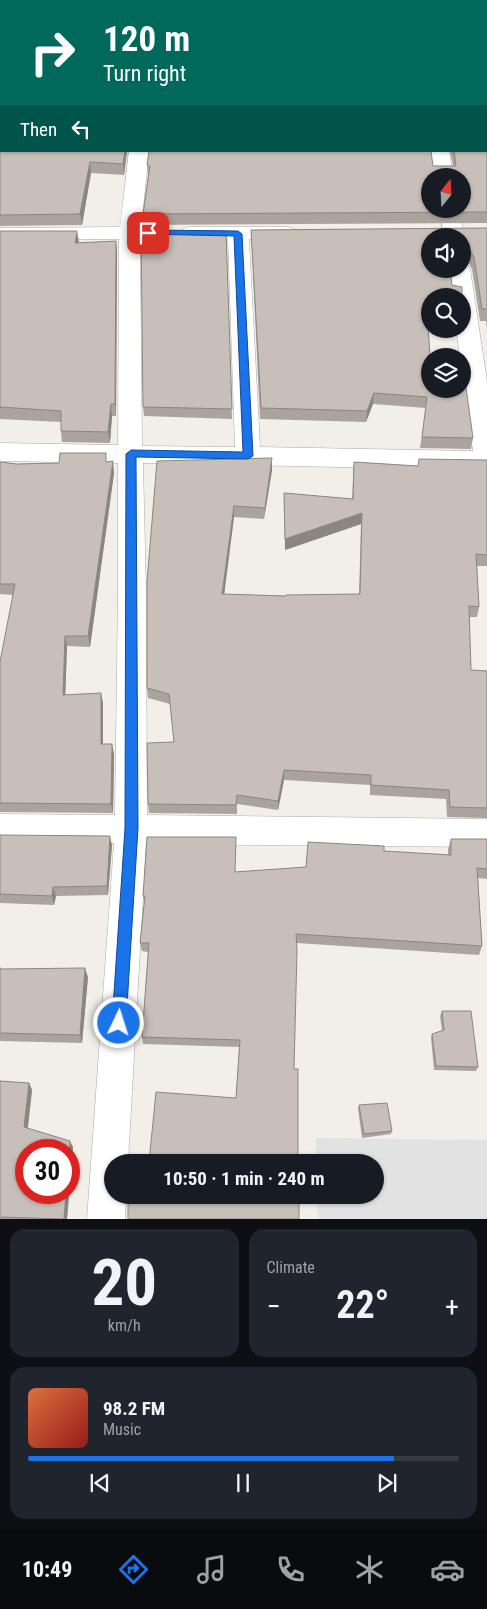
<!DOCTYPE html>
<html lang="en">
<head>
<meta charset="utf-8">
<style>
  body { margin:0; font-family:"Roboto Condensed",sans-serif; background:#20242c; color:#f1f3f6; height:100vh; display:flex; flex-direction:column; font-size:19px; white-space:nowrap }
  * { box-sizing:border-box; margin:0 }
  p { font-size:16px; color:#9ea1a6 }
  .icon { flex:none; width:28px; height:28px; fill:none; stroke:currentColor; stroke-width:2; stroke-linecap:round; stroke-linejoin:round }
  .map { position:relative; height:1219px; overflow:hidden }
  .panel { display:flex; flex-direction:column; gap:10px; padding:10px; background:#0d0f14; flex:1 }
  .panel>* { flex:none }
  .top-card { position:absolute; left:0px; top:0px; width:488px; height:152px; box-shadow:0 1px 4px #0004; background:#00695c; color:#fff; overflow:hidden }
  .needle { width:32px; rotate:18deg }
  .buttons { position:absolute; left:421px; top:168px; display:grid; gap:10px }
  .buttons a { display:grid; place-items:center; width:50px; height:50px; border-radius:50%; background:#171b24; box-shadow:0 1px 4px #0004; font-size:25px }
  .speed { position:absolute; left:15px; top:1139px; display:flex; gap:10px; font-size:25px; font-weight:700; text-align:center }
  .speed>* { display:grid; place-content:center; width:65px; height:65px; border-radius:50%; background:#171b24; box-shadow:0 1px 4px #0004; line-height:1 }
  .speed .limit { border:8px solid #d22; background:#fff; color:#111 }
  .pin { position:absolute; display:grid; place-items:center; width:42px; height:42px; color:#fff; margin:-21px; border-radius:10px; box-shadow:0 2px 8px #0006 }
  .me { position:absolute; width:55px; margin:-28px; rotate:4deg; stroke-linejoin:round; filter:drop-shadow(0 0 4px #0008) }
  .turn { display:flex; align-items:center; gap:18px; height:105px; padding:0 20px; font-size:22px }
  .turn .icon { width:65px; height:65px; stroke-width:2.5 }
  .turn b { display:block; font-size:35px; line-height:42px }
  .then { display:flex; align-items:center; height:48px; padding:0 20px; background:#0003; gap:10px; font-size:19px }
  .big { font-size:38px; font-weight:700; line-height:1.1 }
  .panel .card { flex:1; display:flex; flex-direction:column; justify-content:center; gap:8px; min-width:0; padding:0 18px; border-radius:15px; background:#20242c }
  .panel .dial { align-items:center; gap:0 }
  .dial b { font-size:65px; line-height:1 }
  .song { display:flex; align-items:center; gap:15px }
  .cover { width:60px; height:60px; border-radius:8px; background:linear-gradient(135deg,hsl(20 70% 55%),hsl(0 70% 35%)) }
  .played { height:5px; border-radius:2px; background:linear-gradient(90deg,#1a73e8 85%,#363941 85%) }
  .keys { display:flex; justify-content:space-around; direction:ltr }
  .heat { display:flex; justify-content:space-between; align-items:center; font-size:28px; direction:ltr }
  .panel .tiles { flex:1; display:grid; gap:10px; grid-template-columns:1fr 1fr }
  .card:last-child { grid-column:span 2 }
  .trip { position:absolute; left:104px; top:1154px; width:280px; height:50px; border-radius:25px; background:#171b24; box-shadow:0 1px 4px #0004; font-weight:700; line-height:50px; text-align:center }
  .dock { display:flex; height:80px; justify-content:space-around; align-items:center; background:#090b0e; color:#9ea1a6 }
  .dock .icon { width:35px; height:35px }
  .dock .on { color:#1a73e8 }
  .dock b { font-size:22px; color:#f1f3f6 }
  .map>svg:first-child { display:block }
  .parking { fill:#e2e2e2 }
  .lines { fill:none; stroke-linecap:round; stroke-linejoin:round }
  .minor-casing { stroke:#a9a9a9; stroke-width:1 }
  .minor { fill:#fff; fill-rule:evenodd }
  .wall { fill:#aba49e }
  .shaded-wall { fill:#8b8681 }
  .building { fill:#c7bfb8; stroke:#8b8681; fill-rule:evenodd }
  .route { fill:#1a73e8; stroke:#114b97 }
</style>
</head>
<body>
<div class="map">
<svg width="487" height="1219" viewBox="0 0 487 1219">
  <rect width="100%" height="100%" fill="#f2efe9"/>
  <path class="parking" d="M316,1138l171,2v79h-169l-1,-24h58v-33h-59z"/>
  <g class="lines">
    <defs>
      <path id="minor" d="M135,0h16v1h-16z
        M404,0h16v1h-16z
        M129,151h20l-8,76 14,2 3,4 -3,4 -15,2 2,207 93,1 -7,-208h-39l-7,-2 -3,-4 3,-4 7,-2h99l7,2 3,4 -3,4 -7,2h-39l11,208 213,4 -11,-78v-17h-2l-4,-27h6v-33h-10l-4,-27h14v-6l5,1 3,5 17,112v89l-344,-7 3,129 1,223 340,4v28l-341,-3 -18,318h-16v33h14l-1,24h-38l27,-376 -114,-1v-28l115,1 3,-223v-129l-118,-2v-18l118,2 1,-206 -119,1v-12l120,-1z
        M429,151h20l4,25h-20z
        M439,209h20l5,27 -2,3v-3h-18z"/>
    </defs>
    <use href="#minor" class="minor-casing"/>
    <use href="#minor" class="minor"/>
  </g>
  <path class="wall" d="M0,0l127,151 -3,24 -33,-2 -9,52 -82,1v-191l1,1v-2l-1,-1z
    M457,0h30v37h-1v-36h-29z
    M487,38v185l-343,2 -1,-11 5,-38 -1,-11 306,1 -3,-15h36z
    M487,228v101l-1,-8h-6l-8,-52 -3,-6 -7,-1v-26h-32v84h-2l2,69 43,49 -2,11 -51,-1 6,-40 -53,-4 -7,18 -106,-3 -9,-189z
    M0,231l79,12 37,-2 1,11 -1,164h-4l-2,27 -48,-1 -1,-11v-9l-61,-3z
    M226,231l6,188 -88,-3 -1,-9z
    M272,458v12l-8,49 -30,-2 -10,77 62,2 73,-2 2,-70 -76,26 -1,-57 68,6 2,-37 64,4 69,-6v106h-10l2,41 -2,10h-8l2,53 16,1v147l-40,-1 -1,-18 -76,-4v-10l-86,-5 -6,30 -41,-6v10l-88,-1 -1,-9 26,-62 -4,-38 -22,-6 -1,-10v-106z
    M0,462l17,2 90,-2 7,11 -24,174 -23,-1 -2,49 38,8v41l11,10 -1,59 -113,-1v-150l13,-67 -13,-1z
    M0,835l112,10 -4,50 -52,1 -2,9 -54,-2z
    M451,839h36v40l-9,-1 4,68 -3,9 -182,-12 -61,155 3,-51 -96,-3 -1,-7 6,-85 -6,-1 -2,-8 4,-38 -1,-9 92,-24 71,-5 78,-16 64,4v-6z
    M0,967l1,2 87,8 -6,66 -82,-2z
    M442,1011l36,56 -2,4 -42,-1 -3,-32 1,-4 10,-3 -2,-15z
    M0,1081l29,2 3,7 -4,38 45,19 -6,72h-67z
    M359,1105l33,26 -1,3 -29,4 -4,-29z"/>
  <path class="shaded-wall" d="M125,151h2l-3,24 -1,-11z
    M90,162l1,11 -9,52 -2,-11z
    M77,231l2,11 -2,12 -2,-11z
    M116,241l1,11 -1,164 -1,-12z
    M374,393l-1,11 -7,18 1,-11z
    M111,404l1,12 -2,27 -2,-11z
    M272,458v12l-8,49 1,-11z
    M113,461l1,12 -24,174 -2,-11z
    M234,506v11l-11,87 -1,-10z
    M362,513l-1,11 -76,26v-11z
    M65,636l2,10 -2,59 -2,-10z
    M101,693l2,10v51l-2,-10z
    M112,744l2,10 -1,59 -2,-9z
    M284,770v10l-6,30v-9z
    M110,836l2,9 -4,50 -1,-9z
    M53,887l3,9 -2,9 -2,-9z
    M85,968l3,9 -6,66 -2,-8z
    M29,1083l3,7 -5,43 -3,-6z
    M70,1141l3,6 -6,72h-3l2,-27h3v-36z"/>
  <path class="building" d="M0,0h55v1h-54v150h124l-2,13 -33,-2 -10,52 -80,1v-180l1,1v-12l-1,-1z
    M162,0h48v1h-48z
    M266,0h139v1h-139z
    M461,0h26v26h-1v3v-28h-25z
    M486,37l1,1v174l-344,2 7,-48 -3,-1 2,-14h282l2,15h23l-2,-15h32zM430,176h32v33h-32z
    M487,228v81h-5l-8,-52 -3,-5 -8,-2 -1,2v-16h-32v33h20l2,16 10,2v9h-32v13h-3l3,47v33h32l1,-23 10,72 -51,-1 5,-40 -53,-4 -7,18 -106,-3 -10,-178z
    M0,231h77l-2,12 41,-2 -1,163h-4l-3,28 -47,-1v-20l-61,-4z
    M141,231h85l6,178 -89,-2z
    M60,453h46v9l7,-1 -25,175h-23l-2,59 38,-2v51h11l-1,60 -111,-1v-141l15,-78h-15v-122l17,2 42,-1z
    M272,458l-7,50 -31,-2 -12,88 64,2v-1l74,-1 2,-81 -77,26 -1,-46 69,6 1,-37 64,4 1,-7 68,1v95l-11,-1 3,53 -10,-1 2,64 16,1v137l-37,-1 -1,-17 -78,-5v-10l-87,-5 -6,31 -41,-6 -1,10 -88,-1 -1,-61 27,-1 -5,-48 -22,-6v-106l10,-121z
    M0,835l110,1 -3,50 -54,1 -1,9 -52,-2z
    M147,837h89l-1,35 71,-5 2,-25 76,4v5l67,4v-16h36v30l-10,-1 5,78 -186,-12 1,17 -3,118h4v93h-149l7,-70 80,6 4,-58 -98,-3 7,-94h-9l5,-47h-2z
    M85,968l-5,67 -80,-2v-64z
    M442,1011h29l7,56 -42,-1 -4,-32 12,-4z
    M0,1081l29,2 -5,44 46,14 -1,15v-6h-43v42h40l-2,27 -64,-2z
    M387,1103l5,28 -28,3 -5,-29z
    M128,1195h171v24h-171z"/>
  <path class="route" d="M148,230l90,1 4,3 11,222 -5,3 -112,-2 2,371 -12,195 -2,5 -5,2 -5,-2 -2,-5 13,-195 1,-374 5,-4 112,2 -9,-216 -89,-2v-3z"/>
</svg>
<div class="buttons">
<a><svg class="needle" viewBox="-14 -14 28 28"><path d="M0-13l5 13h-10z" fill="#e53935"/><path d="M0 13l5-13h-10z" fill="#9ea1a6"/></svg></a>
<a><svg class="icon" aria-label="sound" viewBox="0 0 24 24"><path d="M4 9h4l5-4v14l-5-4H4zM17 9q2 3 0 6"/></svg></a>
<a><svg class="icon" aria-label="search" viewBox="0 0 24 24"><circle cx="10" cy="10" r="6"/><path d="M15 15l6 6"/></svg></a>
<a><svg class="icon" aria-label="layers" viewBox="0 0 24 24"><path d="M12 4l9 5-9 5-9-5zM3 14l9 5 9-5"/></svg></a>
</div>
<div class="speed"><div class="limit">30</div></div>
<div class="pin" style="left:148px;top:233px;background:#d93025"><svg class="icon" aria-label="arrive" viewBox="0 0 24 24"><path d="M6 21V4h12l-3 4 3 4H6"/></svg></div>
<svg class="me" style="left:119px;top:1023px" viewBox="-20 -20 40 40"><circle r="17" fill="#1a73e8" stroke="#fff" stroke-width="3"/><path d="M0-11L8 9 0 5-8 9z" fill="#fff"/></svg>
<div class="trip">10:50 · 1 min · 240 m</div>
<div class="top-card">
<div class="turn"><svg class="icon" aria-label="right" viewBox="0 0 24 24"><path d="M7 20v-9h11M14 6l5 5-5 5"/></svg><div><b>120 m</b>Turn right</div></div>
<div class="then">Then<svg class="icon" aria-label="left" viewBox="0 0 24 24"><path d="M17 20v-9H6M10 6l-5 5 5 5"/></svg></div>
</div>
</div>
<section class="panel">
<div class="tiles">
<div class="card dial"><b>20</b><p>km/h</p></div>
<div class="card"><p>Climate</p>
<div class="heat"><a>−</a><b class="big">22°</b><a>+</a></div>
</div>
<div class="card">
<div class="song"><i class="cover"></i><div><b>98.2 FM</b><p>Music</p></div></div>
<div class="played"></div>
<div class="keys"><svg class="icon" aria-label="previous" viewBox="0 0 24 24"><path d="M18 5L8 12l10 7zM5 5v14"/></svg><svg class="icon" aria-label="pause" viewBox="0 0 24 24"><path d="M8 5v14M16 5v14"/></svg><svg class="icon" aria-label="next" viewBox="0 0 24 24"><path d="M6 5l10 7-10 7zM19 5v14"/></svg></div>
</div>
</div>
</section>
<nav class="dock">
<b>10:49</b>
<svg class="icon on" aria-label="directions" viewBox="0 0 24 24"><path d="M12 3l9 9-9 9-9-9zM9 14v-3h6M13 9l2 2-2 2"/></svg>
<svg class="icon" aria-label="music" viewBox="0 0 24 24"><path d="M9 18V5l10-2v13"/><circle cx="6" cy="18" r="3"/><circle cx="16" cy="16" r="3"/></svg>
<svg class="icon" aria-label="phone" viewBox="0 0 24 24"><path d="M5 4h4l2 5-3 2q2 4 5 5l2-3 5 2v4C11 20 4 13 5 4z"/></svg>
<svg class="icon" aria-label="climate" viewBox="0 0 24 24"><path d="M12 3v18M4 7l16 10M4 17L20 7"/></svg>
<svg class="icon" aria-label="car" viewBox="0 0 24 24"><path d="M5 17H2v-5l4-1 3-4h7l3 4 3 1v5h-3M9 17h6M6 11h13"/><circle cx="7" cy="17" r="2"/><circle cx="17" cy="17" r="2"/></svg>
</nav>
</body>
</html>
